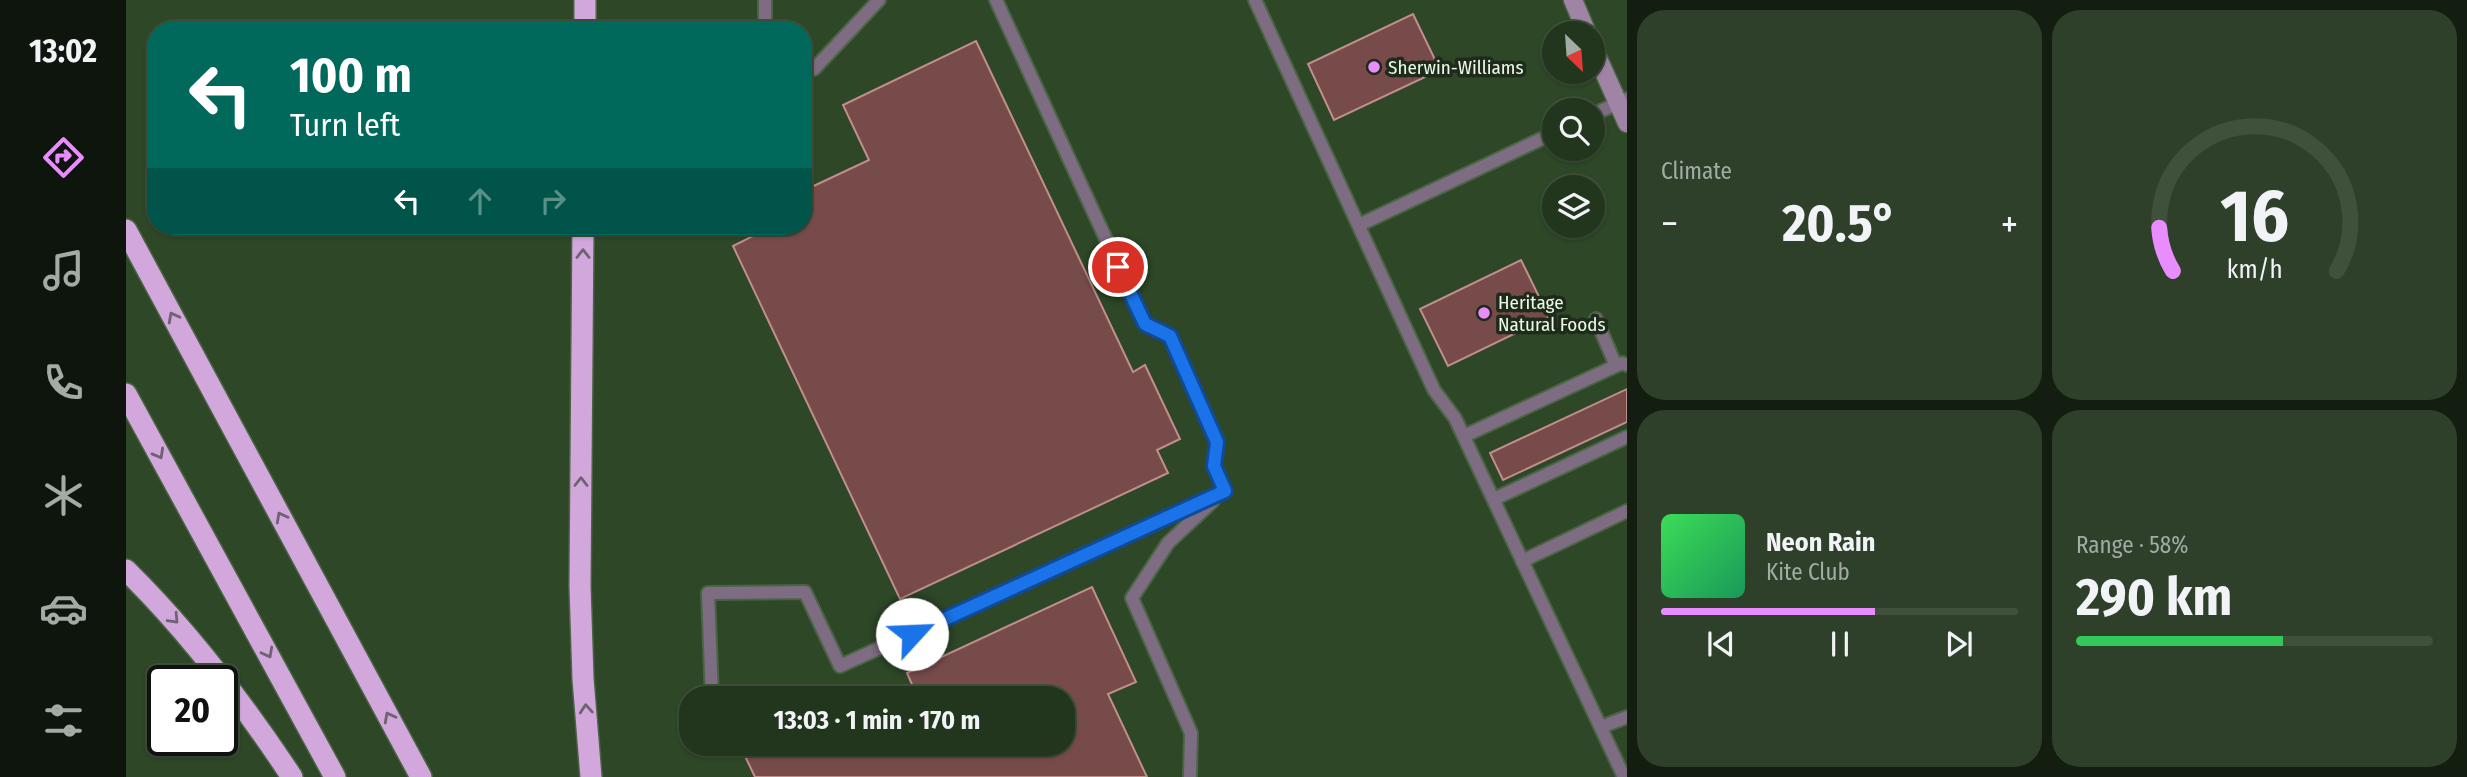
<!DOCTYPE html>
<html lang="en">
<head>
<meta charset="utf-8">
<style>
  body { margin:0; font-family:"Fira Sans Condensed",sans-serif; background:#2e402a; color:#f1f3f6; height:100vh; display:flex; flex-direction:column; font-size:26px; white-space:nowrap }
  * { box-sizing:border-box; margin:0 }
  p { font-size:23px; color:#a2aba4 }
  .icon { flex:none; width:38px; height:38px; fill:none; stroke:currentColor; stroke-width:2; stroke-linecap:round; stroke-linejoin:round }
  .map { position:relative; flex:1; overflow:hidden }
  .panel { display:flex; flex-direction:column; gap:10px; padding:10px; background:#131d10; width:840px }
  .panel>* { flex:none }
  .hud { position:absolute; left:21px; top:21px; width:665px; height:214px; border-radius:28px; box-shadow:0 2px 5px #0004,0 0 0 2px #3f503b; background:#00695c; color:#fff; overflow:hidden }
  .needle { width:46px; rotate:155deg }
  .controls { position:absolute; left:1416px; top:21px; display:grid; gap:14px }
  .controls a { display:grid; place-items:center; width:63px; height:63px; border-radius:50%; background:#22351d; box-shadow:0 2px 5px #0004,0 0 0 2px #3f503b; font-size:35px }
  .speed { position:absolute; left:21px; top:665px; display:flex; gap:14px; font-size:35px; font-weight:700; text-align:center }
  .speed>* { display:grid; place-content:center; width:91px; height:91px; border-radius:50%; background:#22351d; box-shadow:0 2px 5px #0004,0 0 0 2px #3f503b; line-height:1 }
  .speed .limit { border:4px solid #111; border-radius:10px; background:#fff; color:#111 }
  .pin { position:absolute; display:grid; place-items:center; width:60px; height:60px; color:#fff; margin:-30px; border:4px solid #fff; border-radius:50%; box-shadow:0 2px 7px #0007 }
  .me { position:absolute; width:77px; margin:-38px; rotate:65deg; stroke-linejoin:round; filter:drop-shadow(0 0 5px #0008) }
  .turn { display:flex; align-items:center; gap:24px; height:147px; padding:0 28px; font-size:32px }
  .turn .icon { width:91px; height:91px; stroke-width:2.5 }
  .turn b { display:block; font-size:49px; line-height:60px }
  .lanes { display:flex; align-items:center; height:66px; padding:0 28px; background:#0003; justify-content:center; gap:35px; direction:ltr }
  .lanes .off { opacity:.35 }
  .big { font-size:52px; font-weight:700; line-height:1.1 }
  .panel .tile { flex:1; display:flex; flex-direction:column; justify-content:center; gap:10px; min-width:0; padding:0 24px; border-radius:28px; background:#2e402a }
  .panel .dial { align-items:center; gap:0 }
  .dial svg { height:182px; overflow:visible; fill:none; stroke:#3f503b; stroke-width:7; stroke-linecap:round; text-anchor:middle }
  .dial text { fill:#f1f3f6; stroke:none }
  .song { display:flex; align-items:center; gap:21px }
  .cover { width:84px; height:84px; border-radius:10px; background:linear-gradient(135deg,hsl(130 70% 55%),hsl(150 70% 35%)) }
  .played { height:7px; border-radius:4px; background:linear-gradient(90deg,#e98dfe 60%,#3f503b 60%) }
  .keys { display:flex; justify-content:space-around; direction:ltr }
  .heat { display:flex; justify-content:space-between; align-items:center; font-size:38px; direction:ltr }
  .charge { height:10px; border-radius:5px; background:linear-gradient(90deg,#34c759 58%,#3f503b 0) }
  .panel .tiles { flex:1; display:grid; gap:10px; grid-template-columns:repeat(2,1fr) }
  .trip { position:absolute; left:553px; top:686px; width:396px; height:70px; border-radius:28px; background:#22351d; box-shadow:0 2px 5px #0004,0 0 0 2px #3f503b; font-weight:700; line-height:70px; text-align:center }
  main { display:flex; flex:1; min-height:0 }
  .tab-bar { display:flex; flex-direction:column; width:126px; justify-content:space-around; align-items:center; background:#0e150c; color:#a2aba4 }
  .tab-bar .icon { width:49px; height:49px }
  .tab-bar .on { color:#e98dfe }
  .tab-bar b { font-size:32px; color:#f1f3f6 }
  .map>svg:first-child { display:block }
  .building { fill:#784b4b; stroke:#c08e8d; stroke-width:2 }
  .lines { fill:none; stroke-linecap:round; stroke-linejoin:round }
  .lane-casing { stroke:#4b6446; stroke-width:16 }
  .secondary-casing { stroke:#4b6446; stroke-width:21 }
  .highway-casing { stroke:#4b6446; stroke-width:24 }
  .lane { stroke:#7e6c82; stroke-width:12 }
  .secondary { stroke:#a084a6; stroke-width:18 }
  .highway { stroke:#d2a7dc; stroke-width:21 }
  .oneway { stroke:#6f6272 }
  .route-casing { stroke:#114b97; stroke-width:18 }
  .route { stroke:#1a73e8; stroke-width:12 }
  .poi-dot { fill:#e98dfe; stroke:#1e2a1b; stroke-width:2.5 }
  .labels { text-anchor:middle; stroke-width:7; stroke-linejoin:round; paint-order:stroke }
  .poi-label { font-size:19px; fill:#eafae6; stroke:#1e2a1b; text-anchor:start }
</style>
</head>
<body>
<main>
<nav class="tab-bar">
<b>13:02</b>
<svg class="icon on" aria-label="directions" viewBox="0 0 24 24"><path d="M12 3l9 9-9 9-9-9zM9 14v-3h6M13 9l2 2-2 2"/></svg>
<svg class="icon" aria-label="music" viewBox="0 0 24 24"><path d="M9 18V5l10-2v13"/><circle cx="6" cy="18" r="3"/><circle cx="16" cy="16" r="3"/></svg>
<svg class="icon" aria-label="phone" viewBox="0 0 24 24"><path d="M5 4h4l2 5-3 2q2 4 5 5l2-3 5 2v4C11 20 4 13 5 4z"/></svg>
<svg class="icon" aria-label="climate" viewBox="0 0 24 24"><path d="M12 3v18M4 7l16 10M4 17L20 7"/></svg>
<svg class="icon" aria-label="car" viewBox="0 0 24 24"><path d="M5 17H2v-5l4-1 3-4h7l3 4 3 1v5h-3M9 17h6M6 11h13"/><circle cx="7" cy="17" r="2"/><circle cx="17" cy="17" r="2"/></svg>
<svg class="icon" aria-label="filters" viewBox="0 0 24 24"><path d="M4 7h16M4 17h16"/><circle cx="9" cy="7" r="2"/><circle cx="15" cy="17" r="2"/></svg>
</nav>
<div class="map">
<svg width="1501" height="777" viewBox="0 0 1501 777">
  <rect width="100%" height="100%" fill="#2d4727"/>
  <path class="building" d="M1287,14l27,56 -106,50 -26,-56z
    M850,41l157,331 12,-7 35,74 -23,11 11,23 -268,126 -167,-353 36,-18 -1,-2h35v-35l66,-31 -26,-55z
    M1395,260l28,57 -101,49 -28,-57z
    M1501,389v33l-124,58 -13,-27z
    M966,587l44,95 -28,12 39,83h-392l-12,-25 19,-8h300v-46h-144l-11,-25z"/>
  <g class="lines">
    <defs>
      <path id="lane" d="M639,0v30
        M870,0l149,324 25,12 47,106 -3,24 11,25
        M1129,0l179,390 21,28 169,359
        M677,68l11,1 65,-69
        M1466,115l35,-16
        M1233,225l195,-92
        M1470,319l20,47
        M1338,436l158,-73 5,2
        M1368,499l133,-62
        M1396,561l105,-50
        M586,698l-4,-105 97,-1 35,74 385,-175
        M1475,727l26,-10
        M588,744v2
        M1064,777l1,-44 -59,-135 36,-55 45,-42"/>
      <path id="secondary" d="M1447,0l14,33
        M1466,45l35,78"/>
      <path id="highway" d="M459,30v-30
        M457,226l-3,360 3,93 8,98
        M0,230l295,547
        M0,394l209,383
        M0,570c64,63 117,133 166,207"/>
    </defs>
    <use href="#lane" class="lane-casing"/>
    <use href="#secondary" class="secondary-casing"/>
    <use href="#highway" class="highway-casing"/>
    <use href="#lane" class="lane"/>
    <use href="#secondary" class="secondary"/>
    <use href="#highway" class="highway"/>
  </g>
  <defs><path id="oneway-chevron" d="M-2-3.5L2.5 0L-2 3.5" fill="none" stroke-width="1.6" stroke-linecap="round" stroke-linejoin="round" transform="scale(1.75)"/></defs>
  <g class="oneway">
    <use href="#oneway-chevron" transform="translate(457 254) rotate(-90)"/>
    <use href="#oneway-chevron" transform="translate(47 317) rotate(-118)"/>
    <use href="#oneway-chevron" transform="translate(33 454) rotate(61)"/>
    <use href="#oneway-chevron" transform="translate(455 482) rotate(-90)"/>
    <use href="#oneway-chevron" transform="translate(155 517) rotate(-118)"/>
    <use href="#oneway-chevron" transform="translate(48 619) rotate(47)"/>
    <use href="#oneway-chevron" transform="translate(142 653) rotate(62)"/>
    <use href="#oneway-chevron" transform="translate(460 709) rotate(-94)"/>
    <use href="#oneway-chevron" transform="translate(263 717) rotate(-118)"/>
  </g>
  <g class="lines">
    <defs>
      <path id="route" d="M786,634l313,-143 -11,-25 3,-24 -47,-106 -25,-12 -27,-57"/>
    </defs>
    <use href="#route" class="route-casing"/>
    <use href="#route" class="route"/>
  </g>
  <g class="poi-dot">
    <circle cx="1248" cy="67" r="7"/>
    <circle cx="1358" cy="313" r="7"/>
  </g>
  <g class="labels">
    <g class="poi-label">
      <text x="1262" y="74">Sherwin-Williams</text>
      <text x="1372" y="309">Heritage<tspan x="1372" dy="22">Natural Foods</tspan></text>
    </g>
  </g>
</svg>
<div class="controls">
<a><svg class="needle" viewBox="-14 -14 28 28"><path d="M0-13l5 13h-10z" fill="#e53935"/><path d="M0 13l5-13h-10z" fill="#a2aba4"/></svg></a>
<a><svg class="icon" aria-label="search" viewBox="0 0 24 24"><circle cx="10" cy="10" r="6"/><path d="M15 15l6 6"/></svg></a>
<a><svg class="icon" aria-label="layers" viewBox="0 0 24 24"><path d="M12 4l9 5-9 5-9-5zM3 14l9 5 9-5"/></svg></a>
</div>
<div class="speed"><div class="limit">20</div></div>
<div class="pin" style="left:992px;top:267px;background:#d93025"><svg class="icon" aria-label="arrive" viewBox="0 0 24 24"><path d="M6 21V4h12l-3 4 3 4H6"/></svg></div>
<svg class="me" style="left:786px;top:634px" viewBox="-20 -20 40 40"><circle r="19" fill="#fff"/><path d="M0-13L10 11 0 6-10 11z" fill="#1a73e8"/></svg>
<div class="trip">13:03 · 1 min · 170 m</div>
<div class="hud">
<div class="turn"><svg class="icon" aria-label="left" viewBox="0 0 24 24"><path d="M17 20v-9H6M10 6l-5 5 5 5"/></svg><div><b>100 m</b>Turn left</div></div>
<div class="lanes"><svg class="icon" aria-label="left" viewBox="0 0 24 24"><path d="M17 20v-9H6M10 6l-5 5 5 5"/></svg><svg class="icon off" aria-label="ahead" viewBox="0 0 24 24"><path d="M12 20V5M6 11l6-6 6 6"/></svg><svg class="icon off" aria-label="right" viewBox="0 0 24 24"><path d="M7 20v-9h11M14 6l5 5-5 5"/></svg></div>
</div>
</div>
<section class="panel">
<div class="tiles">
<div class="tile"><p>Climate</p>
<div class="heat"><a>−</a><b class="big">20.5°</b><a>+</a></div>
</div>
<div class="tile dial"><svg viewBox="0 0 100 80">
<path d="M14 69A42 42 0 1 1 86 69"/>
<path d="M14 69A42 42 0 0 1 8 50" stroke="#e98dfe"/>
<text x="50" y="56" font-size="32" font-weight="700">16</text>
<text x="50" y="72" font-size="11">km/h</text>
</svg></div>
<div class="tile">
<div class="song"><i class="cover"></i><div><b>Neon Rain</b><p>Kite Club</p></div></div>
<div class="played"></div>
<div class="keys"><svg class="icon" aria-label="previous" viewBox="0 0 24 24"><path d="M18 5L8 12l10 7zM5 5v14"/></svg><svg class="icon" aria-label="pause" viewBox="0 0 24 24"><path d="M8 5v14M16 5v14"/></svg><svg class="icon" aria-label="next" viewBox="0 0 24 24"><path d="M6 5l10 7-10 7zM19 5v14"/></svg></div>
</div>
<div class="tile"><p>Range · 58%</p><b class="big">290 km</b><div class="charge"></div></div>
</div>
</section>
</main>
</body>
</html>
